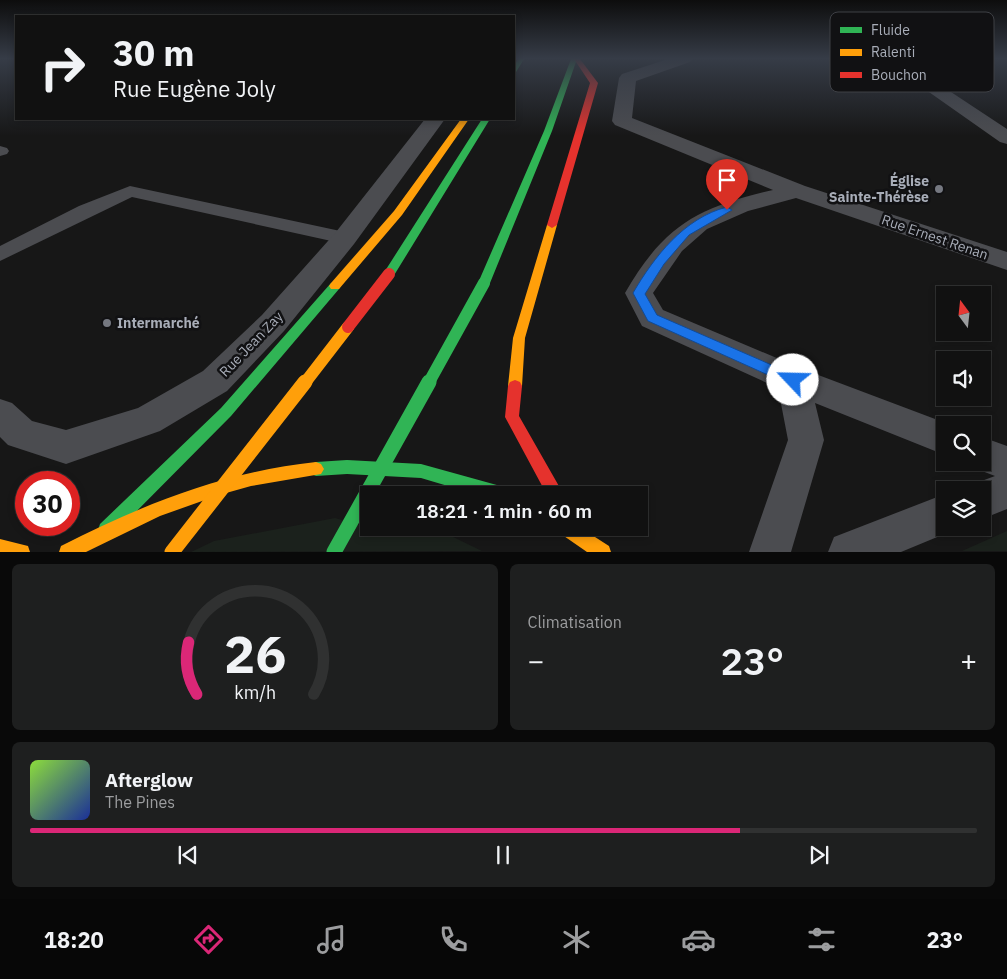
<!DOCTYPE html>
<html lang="fr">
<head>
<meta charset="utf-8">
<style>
  body { margin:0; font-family:"IBM Plex Sans",sans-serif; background:#1e1f1f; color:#f1f3f6; height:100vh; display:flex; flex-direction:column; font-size:19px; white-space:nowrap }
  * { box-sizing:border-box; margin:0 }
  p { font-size:16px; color:#9c9d9f }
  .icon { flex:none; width:28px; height:28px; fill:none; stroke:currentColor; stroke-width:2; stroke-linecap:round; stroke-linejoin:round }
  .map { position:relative; height:552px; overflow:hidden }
  .drawer { display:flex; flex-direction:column; gap:12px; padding:12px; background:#090909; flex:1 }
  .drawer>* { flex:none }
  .guide { position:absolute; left:15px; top:15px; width:500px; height:105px; border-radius:0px; box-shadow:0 2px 8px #0003,0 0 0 1px #303131; background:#111; color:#f1f3f6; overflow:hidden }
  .needle { width:32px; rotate:345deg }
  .fabs { position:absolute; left:936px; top:286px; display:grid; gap:10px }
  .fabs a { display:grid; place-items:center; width:55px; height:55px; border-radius:0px; background:#111; box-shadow:0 2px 8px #0003,0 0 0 1px #303131; font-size:25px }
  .speed { position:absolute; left:15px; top:471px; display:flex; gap:10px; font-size:25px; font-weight:700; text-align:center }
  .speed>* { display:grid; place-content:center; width:65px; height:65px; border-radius:50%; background:#111; box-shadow:0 2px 8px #0003,0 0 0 1px #303131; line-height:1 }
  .speed .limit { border:8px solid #d22; background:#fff; color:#111 }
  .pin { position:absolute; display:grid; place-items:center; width:42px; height:42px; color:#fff; margin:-51px -21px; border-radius:50% 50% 50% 0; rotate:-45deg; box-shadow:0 0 5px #0007 }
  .pin .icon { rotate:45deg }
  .me { position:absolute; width:55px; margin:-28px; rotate:294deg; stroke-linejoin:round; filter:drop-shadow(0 0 4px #0008) }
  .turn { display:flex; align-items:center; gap:18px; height:105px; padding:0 15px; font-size:22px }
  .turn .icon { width:65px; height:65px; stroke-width:2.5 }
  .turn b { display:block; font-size:35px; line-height:42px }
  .big { font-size:38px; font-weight:600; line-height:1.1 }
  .drawer .widget { flex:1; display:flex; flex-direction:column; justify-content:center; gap:8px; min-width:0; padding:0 18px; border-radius:8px; background:#1e1f1f }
  .drawer .dial { align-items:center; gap:0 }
  .dial svg { height:130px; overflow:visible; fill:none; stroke:#303131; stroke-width:7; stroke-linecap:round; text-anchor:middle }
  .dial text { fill:#f1f3f6; stroke:none }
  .song { display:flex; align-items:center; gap:15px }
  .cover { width:60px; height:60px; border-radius:8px; background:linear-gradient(135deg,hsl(90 70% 55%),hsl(230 70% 35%)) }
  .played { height:5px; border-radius:2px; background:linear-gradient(90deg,#db2777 75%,#303131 75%) }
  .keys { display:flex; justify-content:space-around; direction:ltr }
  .heat { display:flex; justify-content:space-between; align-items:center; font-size:28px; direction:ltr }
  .drawer .tiles { flex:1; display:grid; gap:12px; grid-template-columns:1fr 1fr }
  .widget:last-child { grid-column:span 2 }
  .trip { position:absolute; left:360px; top:486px; width:288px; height:50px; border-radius:0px; background:#111; box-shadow:0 2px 8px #0003,0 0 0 1px #303131; font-weight:600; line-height:50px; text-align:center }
  .tab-bar { display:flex; height:80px; justify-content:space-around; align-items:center; background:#070707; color:#9c9d9f }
  .tab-bar .icon { width:35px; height:35px }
  .tab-bar .current { color:#db2777 }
  .tab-bar b { font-size:22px; color:#f1f3f6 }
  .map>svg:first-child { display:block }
  .green { fill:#1b211c }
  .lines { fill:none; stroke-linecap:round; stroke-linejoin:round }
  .lane { fill:#4b4c50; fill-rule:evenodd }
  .street { fill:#4b4c50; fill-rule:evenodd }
  .fast { fill:#30b455; fill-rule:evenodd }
  .slow { fill:#ff9f0a; fill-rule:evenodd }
  .jam { fill:#e5322d; fill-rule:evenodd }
  .fast-bridge-far1 { stroke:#30b455; stroke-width:12 }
  .fast-bridge { stroke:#30b455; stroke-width:15 }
  .slow-bridge-far1 { stroke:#ff9f0a; stroke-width:12 }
  .slow-bridge { stroke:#ff9f0a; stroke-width:15 }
  .jam-bridge { stroke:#e5322d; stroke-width:12 }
  .route { fill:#1a73e8; stroke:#114b97 }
  .poi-dot { fill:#757880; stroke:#111113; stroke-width:2 }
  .labels { text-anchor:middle; stroke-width:5; stroke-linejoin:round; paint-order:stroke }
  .poi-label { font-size:14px; font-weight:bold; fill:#a8adb8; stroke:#111113; text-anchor:end }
  .street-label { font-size:14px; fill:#a8adb8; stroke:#111113 }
  .key { fill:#111113; stroke:#3e4045; stroke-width:1 }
  .key-label { font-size:14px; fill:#a8adb8 }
</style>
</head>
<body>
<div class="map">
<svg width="1007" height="552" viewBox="0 0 1007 552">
  <rect width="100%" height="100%" fill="#171717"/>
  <path class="green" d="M335,518l34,10h33l45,6 35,17 -291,1 23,-11z
    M1007,531v20h-45z"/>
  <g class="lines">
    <path class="lane" d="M0,146l7,2 2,3 -2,3 -7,2z
      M130,186l215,46 7,1 3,5 -3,5 -7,1 -213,-47 -132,64v-15l79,-40z"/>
    <path class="street" d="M668,59h24l-2,3 -54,19 -4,37 173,68 202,66v18l-211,-72 -48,13 -41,18 -25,22 -29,42 10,17 142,60 146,55h-6v30l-130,-52 9,37 -33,112h-42l39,-112 -10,-52 -136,-62 -17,-33c39,-68 74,-86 148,-103l-158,-65 -3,-4 7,-43 3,-4z
      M882,59h19l106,70v15l-7,-2z
      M425,119h20l-91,125 -70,87 -57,60 -67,40 -94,33 -58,-19 -8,-8v-38l12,4 20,18 34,9 72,-22 65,-37 59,-56 74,-83z
      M982,437l25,9v63l-25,10v-29h-15l1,-4 27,-10 -26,-10 -1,-4h14z
      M945,494v34h14l-58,24h-73l6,-15z"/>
    <path class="fast" d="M518,59h6l-8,13 -2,1v-7z
      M571,59h6l-25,72 -62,152 -6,4 -4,-1 -2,-3 66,-152z
      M482,119h8l-97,158h-8l-2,-3 2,-3z
      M335,282l4,1 2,3 -2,3 -108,127 -119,120 -6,2 -6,-2 -2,-6 2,-6 121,-116 110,-125z
      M347,460l74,4 83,23 6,3 2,5h-34l-57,-17 -74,-4 -31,2 -5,-2 -3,-5 3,-5 5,-2z
      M566,528h17l2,5 -2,6 -6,2 -6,-2z"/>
    <path class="slow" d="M461,119h8l-67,96 -63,74h-8l-2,-3 2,-3 63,-72z
      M552,222l5,3 -32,113 -3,48 -2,4 -5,2 -5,-2 -2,-4 5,-48 34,-113z
      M316,462l5,2 3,5 -3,5 -70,12 -32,9 -59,21 -74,36h-27l2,-6c83,-42 162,-74 255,-84z
      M559,528h22l28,18 2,6h-24l-26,-18z
      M0,539l28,7 2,6h-30z"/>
    <path class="jam" d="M574,59h6l18,24 -41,142 -5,3 -5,-3 43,-142z
      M515,380l5,2 2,4 -3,30 45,79h-17l-42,-78 3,-31 2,-4z"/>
    <path class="fast-bridge-far1" d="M428,384l56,-101"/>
    <path class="fast-bridge" d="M334,552l95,-170"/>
    <path class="slow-bridge-far1" d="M304,384l44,-57"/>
    <path class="slow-bridge" d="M172,552l133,-170"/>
    <path class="jam-bridge" d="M348,327l41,-53"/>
  </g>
  <linearGradient id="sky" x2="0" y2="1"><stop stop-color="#0d0d0d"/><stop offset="0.43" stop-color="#363c47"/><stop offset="1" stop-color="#363c47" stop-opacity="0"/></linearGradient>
  <rect width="1007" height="136" fill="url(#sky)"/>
  <path class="route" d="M727,207l5,3 -43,25 -25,29 -19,30 12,21 140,61 2,4 -2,4h-9l-140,-63 -15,-28c21,-36 51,-75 94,-86z"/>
  <g class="poi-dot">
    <circle cx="939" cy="189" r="5"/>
    <circle cx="107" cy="323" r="5"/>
  </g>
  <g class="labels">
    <g class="poi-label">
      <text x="929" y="186">Église<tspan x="929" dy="16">Sainte-Thérèse</tspan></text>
      <text x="117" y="328" text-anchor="start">Intermarché</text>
    </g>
    <g class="street-label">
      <text transform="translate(935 237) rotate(19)" y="5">Rue Ernest Renan</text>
      <text transform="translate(251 344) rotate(-46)" y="5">Rue Jean Zay</text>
    </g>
  </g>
  <rect x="830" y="12" width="164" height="80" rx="8" class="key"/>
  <rect x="840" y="27" width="22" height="6" fill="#30b455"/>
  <rect x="840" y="49" width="22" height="7" fill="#ff9f0a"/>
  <rect x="840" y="72" width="22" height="6" fill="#e5322d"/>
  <g class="key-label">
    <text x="871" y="35">Fluide</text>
    <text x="871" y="57">Ralenti</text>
    <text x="871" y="80">Bouchon</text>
  </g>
</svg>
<div class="fabs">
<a><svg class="needle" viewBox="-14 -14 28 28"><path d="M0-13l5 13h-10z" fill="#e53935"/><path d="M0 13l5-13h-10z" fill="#9c9d9f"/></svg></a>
<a><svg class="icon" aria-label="sound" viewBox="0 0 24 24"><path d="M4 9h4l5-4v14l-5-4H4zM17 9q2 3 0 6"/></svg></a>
<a><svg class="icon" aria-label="search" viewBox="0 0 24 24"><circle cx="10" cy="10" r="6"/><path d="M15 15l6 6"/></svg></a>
<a><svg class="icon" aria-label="layers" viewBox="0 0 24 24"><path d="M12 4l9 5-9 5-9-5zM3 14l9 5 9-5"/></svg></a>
</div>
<div class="speed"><div class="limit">30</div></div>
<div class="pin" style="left:727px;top:210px;background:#d93025"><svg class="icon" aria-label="arrive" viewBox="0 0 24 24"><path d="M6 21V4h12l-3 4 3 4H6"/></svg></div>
<svg class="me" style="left:793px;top:380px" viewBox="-20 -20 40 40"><circle r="19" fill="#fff"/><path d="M0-13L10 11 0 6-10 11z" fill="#1a73e8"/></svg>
<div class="trip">18:21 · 1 min · 60 m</div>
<div class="guide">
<div class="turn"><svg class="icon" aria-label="right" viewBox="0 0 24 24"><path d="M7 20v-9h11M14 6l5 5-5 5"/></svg><div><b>30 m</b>Rue Eugène Joly</div></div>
</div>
</div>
<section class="drawer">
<div class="tiles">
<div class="widget dial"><svg viewBox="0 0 100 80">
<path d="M14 69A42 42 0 1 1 86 69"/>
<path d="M14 69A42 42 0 0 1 9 37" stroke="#db2777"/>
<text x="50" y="56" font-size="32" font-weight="700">26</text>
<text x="50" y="72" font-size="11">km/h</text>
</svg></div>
<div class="widget"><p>Climatisation</p>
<div class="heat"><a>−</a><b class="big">23°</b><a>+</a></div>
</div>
<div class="widget">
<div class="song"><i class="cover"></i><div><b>Afterglow</b><p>The Pines</p></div></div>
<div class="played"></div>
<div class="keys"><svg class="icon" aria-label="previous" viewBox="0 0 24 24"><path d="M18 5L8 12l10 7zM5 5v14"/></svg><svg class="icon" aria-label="pause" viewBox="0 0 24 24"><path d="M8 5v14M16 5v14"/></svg><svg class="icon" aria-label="next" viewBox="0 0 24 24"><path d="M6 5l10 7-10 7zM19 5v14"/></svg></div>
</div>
</div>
</section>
<nav class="tab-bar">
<b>18:20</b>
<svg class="icon current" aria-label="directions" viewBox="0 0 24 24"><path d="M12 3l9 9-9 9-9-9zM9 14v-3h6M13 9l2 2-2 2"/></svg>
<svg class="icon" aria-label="music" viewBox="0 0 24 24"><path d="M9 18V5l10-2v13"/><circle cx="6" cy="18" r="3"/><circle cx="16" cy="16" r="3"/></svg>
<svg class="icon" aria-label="phone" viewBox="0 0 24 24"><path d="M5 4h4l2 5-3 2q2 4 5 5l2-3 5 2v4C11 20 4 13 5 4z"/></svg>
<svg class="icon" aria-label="climate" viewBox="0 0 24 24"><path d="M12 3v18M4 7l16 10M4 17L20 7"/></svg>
<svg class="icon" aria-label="car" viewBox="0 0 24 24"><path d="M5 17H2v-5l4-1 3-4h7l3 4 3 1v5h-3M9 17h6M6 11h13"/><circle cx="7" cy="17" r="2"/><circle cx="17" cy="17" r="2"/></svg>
<svg class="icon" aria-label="filters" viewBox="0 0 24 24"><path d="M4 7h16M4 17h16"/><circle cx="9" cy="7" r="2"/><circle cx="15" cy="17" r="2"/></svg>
<b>23°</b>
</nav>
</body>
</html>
